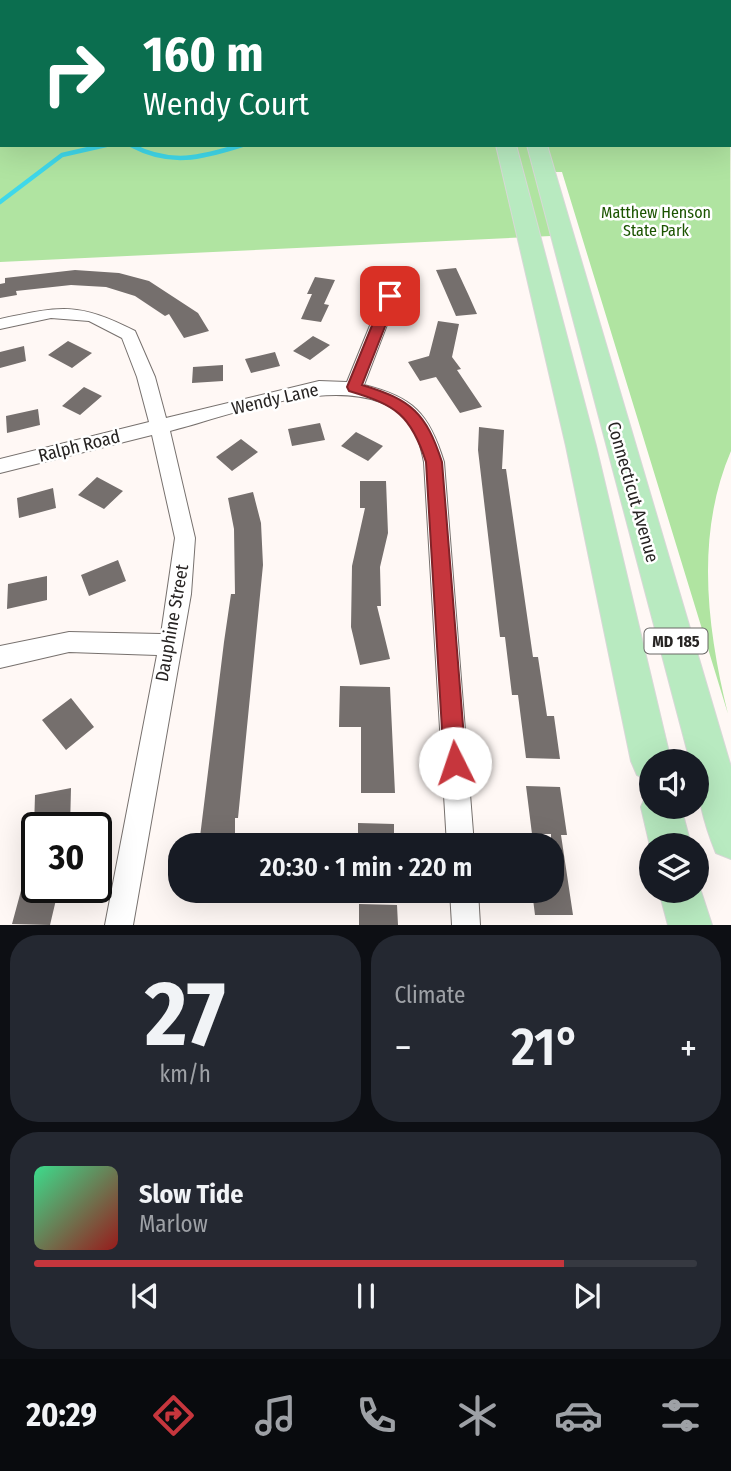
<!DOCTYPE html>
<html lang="en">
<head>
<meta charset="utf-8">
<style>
  body { margin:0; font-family:"Fira Sans Condensed",sans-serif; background:#242831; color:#f1f3f6; height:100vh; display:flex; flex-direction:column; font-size:26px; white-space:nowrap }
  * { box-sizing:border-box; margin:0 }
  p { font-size:23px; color:#9ea1a6 }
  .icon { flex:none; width:38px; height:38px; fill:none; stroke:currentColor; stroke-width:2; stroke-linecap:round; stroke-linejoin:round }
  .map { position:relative; height:925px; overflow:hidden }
  .details { display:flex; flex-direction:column; gap:10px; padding:10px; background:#0d0f14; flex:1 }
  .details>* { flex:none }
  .hud { position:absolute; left:0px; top:0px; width:732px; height:147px; box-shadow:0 7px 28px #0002; background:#0b6e4f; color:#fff; overflow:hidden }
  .tools { position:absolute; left:639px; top:749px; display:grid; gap:14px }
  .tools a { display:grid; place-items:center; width:70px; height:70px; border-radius:50%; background:#171b24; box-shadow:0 7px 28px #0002; font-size:35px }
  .speed { position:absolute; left:21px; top:812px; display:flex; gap:14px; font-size:35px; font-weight:700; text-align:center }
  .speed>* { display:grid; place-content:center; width:91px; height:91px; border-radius:50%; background:#171b24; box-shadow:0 7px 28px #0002; line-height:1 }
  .speed .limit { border:4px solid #111; border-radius:10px; background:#fff; color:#111 }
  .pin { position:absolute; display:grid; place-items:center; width:60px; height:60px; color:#fff; margin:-30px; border-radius:14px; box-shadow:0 4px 10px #0006 }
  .me { position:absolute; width:77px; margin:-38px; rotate:356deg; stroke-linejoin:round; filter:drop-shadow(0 0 5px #0008) }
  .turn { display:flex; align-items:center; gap:24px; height:147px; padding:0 28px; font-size:32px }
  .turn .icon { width:91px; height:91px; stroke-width:2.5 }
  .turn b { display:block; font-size:49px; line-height:60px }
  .big { font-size:52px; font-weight:600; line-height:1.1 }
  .details .tile { flex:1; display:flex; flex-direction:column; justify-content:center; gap:10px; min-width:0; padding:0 24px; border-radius:28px; background:#242831 }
  .details .dial { align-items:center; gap:0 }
  .dial b { font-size:91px; line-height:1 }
  .song { display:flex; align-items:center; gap:21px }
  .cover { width:84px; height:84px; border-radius:10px; background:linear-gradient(135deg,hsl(150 70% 55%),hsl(0 70% 35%)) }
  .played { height:7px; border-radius:4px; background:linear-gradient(90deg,#c6363d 80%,#363941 80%) }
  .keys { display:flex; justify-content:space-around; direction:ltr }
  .heat { display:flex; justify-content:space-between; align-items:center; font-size:38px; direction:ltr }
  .details .tiles { flex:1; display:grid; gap:10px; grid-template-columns:1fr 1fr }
  .tile:last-child { grid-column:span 2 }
  .trip { position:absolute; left:168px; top:833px; width:396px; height:70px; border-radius:28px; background:#171b24; box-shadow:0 7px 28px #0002; font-weight:600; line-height:70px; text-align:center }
  .tab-bar { display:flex; height:112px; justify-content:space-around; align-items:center; background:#090b0e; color:#9ea1a6 }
  .tab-bar .icon { width:49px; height:49px }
  .tab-bar .current { color:#c6363d }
  .tab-bar b { font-size:32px; color:#f1f3f6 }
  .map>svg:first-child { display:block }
  .green { fill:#b0e4a1 }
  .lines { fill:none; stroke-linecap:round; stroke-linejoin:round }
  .stream-far1 { stroke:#3fd8ea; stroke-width:2.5 }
  .stream { stroke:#3fd8ea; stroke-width:4.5 }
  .building { fill:#756f6d }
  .street-casing { stroke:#77716e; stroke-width:2 }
  .secondary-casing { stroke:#77716e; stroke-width:2 }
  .primary-casing { stroke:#d8d8d7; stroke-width:2 }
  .street { fill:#fff; fill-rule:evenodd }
  .secondary { fill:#dbf4e0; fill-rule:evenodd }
  .primary { fill:#b8eac0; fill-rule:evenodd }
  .route { fill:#c6363d; stroke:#812328; stroke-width:2 }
  .labels { text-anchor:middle; stroke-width:5; stroke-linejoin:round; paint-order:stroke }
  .far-park-label { font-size:16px; fill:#1b5400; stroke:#fff }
  .shield { fill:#fff; stroke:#686665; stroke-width:2 }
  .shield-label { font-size:16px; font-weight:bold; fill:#272423 }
  .street-label { font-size:18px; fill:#272423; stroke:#fff }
</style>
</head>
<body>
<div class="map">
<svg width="731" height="925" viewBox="0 0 731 925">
  <rect width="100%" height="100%" fill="#fff8f5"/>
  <path class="green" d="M730,28l1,423c-36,84 -24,177 -3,263l-166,-542h-28l17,64 -551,26v-131l2,14h728z"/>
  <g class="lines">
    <path class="stream-far1" d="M130,145l4,2
      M98,147l10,-2
      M236,147l7,-2"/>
    <path class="stream" d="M131,145c39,21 70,13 111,0
      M0,202l62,-47 44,-10"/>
  </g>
  <path class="building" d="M456,268l13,28 8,18 -21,2 -20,-46z
    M75,270l44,3 30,8 49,32 11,18 -25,7 -15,-24 -4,2 -30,-20 -29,-9 -35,-2 -55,6 1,4 -17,3v-14l5,-1v-5z
    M315,277l20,3 -11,24 5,1 -8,17 -20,-3 11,-25h-5z
    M438,321l21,3 -7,33 9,12 -4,1 25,37 -22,6 -24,-36 -16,4 -12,-19 21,-6z
    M313,336l17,9 -20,15 -17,-9z
    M68,341l24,12 -20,15 -24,-13z
    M24,346l2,15 -26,7v-16z
    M275,352l5,14 -29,7 -6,-14z
    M223,365v16l-31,2 1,-16z
    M84,387l18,9 -22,19 -18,-9z
    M38,409l2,16 -33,8 -1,-17z
    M320,423l5,17 -33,6 -4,-17z
    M479,427l25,3 -2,39h4l27,188h5l9,59h7l6,43 -34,-1 -8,-63h-6l-7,-58h-5l-22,-187z
    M356,432l27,14 -15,15 -27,-15z
    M241,439l17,13 -26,19 -16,-14z
    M97,477l26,14 -19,18 -26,-14z
    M360,481h26l2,52 -8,34 1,39h-4l13,53 -30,6 -9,-38 1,-61 13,-58h-5z
    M53,488l3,20 -37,10 -2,-20z
    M253,492l8,31 2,42 -25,253h-3v27h-36l25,-203 7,-48h4l-1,-65 -6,-31z
    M118,560l8,21 -37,15 -8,-21z
    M47,576v24l-40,9 1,-25z
    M340,686l50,1 5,106h-34v-66h-22z
    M71,698l23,29 -28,23 -24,-30z
    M526,786l34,1 7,48h-6l12,80h-38l-3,-24h19v-57h-19z
    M71,788l-1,40h-36l1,-33z
    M358,823l36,1v21h-36z
    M32,850h5v37h22l-9,38 -38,-1z
    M359,904l38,1 1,20h-39z"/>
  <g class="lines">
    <defs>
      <path id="street" d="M0,0h19l-17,2v3z
        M343,0h10l-11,2z
        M724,0h7v3l-6,-1z
        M0,94h2l-2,8z
        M390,291l8,5 -34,89c49,12 65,28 80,77l30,383h-27l-23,-383c-3,-14 -6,-28 -15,-40 -49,-58 -177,-7 -239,9l25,107 -4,56 -58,331h-28l52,-270 -88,-3 -69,16v-22l69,-14 92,2 14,-96 -23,-103 -152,38v-14l149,-37 -12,-45 -15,-39 -33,-17 -38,-3 -51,11v-10c61,-13 78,-17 135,12l20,46 11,41 153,-37 28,1 35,-86z
        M450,891h28l2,34h-28z"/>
      <path id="secondary" d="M0,58h2v8h-2z"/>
      <path id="primary" d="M510,0h14v2h-14z
        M496,145h20l80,301 75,315h-20v20l-14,-6 -6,-14 -65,-315z
        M527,145h20l184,622v92l-15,-6c-12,-29 -20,-60 -20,-92h-6z
        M651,791v16h30l10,38h-40v5l-10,-43 6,-14z
        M696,876l16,49h-44l-9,-34h37z"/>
    </defs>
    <use href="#street" class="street-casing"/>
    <use href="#secondary" class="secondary-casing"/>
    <use href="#primary" class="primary-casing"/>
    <use href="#street" class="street"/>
    <use href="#secondary" class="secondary"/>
    <use href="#primary" class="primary"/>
  </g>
  <path class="route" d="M390,292l7,4 -35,89c50,15 64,28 80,77l24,301 -4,8 -7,3 -7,-3 -4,-8 -18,-301c-15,-47 -30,-57 -77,-71l-2,-4 37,-91z"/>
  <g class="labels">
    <g class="far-park-label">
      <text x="656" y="218">Matthew Henson<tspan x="656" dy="18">State Park</tspan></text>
    </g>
    <rect class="shield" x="644.5" y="628.5" width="63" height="25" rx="5"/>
    <g class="shield-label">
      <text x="676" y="647">MD 185</text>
    </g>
    <g class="street-label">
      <text transform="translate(275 399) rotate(-13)" y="6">Wendy Lane</text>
      <text transform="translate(79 446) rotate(-14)" y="6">Ralph Road</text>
      <text transform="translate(633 492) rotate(74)" y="6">Connecticut Avenue</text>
      <text transform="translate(172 623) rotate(-80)" y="6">Dauphine Street</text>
    </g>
  </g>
</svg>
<div class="tools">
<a><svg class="icon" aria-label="sound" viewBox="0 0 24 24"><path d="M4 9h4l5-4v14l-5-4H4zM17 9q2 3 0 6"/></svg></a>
<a><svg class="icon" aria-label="layers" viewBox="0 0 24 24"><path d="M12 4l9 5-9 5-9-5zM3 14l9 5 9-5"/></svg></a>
</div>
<div class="speed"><div class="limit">30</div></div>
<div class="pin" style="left:390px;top:296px;background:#d93025"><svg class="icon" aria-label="arrive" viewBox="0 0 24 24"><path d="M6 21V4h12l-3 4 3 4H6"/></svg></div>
<svg class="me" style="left:455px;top:763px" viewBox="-20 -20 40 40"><circle r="19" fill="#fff"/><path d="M0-13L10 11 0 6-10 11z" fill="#c6363d"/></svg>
<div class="trip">20:30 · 1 min · 220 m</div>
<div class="hud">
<div class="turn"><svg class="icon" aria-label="right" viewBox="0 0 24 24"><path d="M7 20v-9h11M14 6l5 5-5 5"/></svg><div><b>160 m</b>Wendy Court</div></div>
</div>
</div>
<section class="details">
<div class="tiles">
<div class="tile dial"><b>27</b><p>km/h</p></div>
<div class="tile"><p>Climate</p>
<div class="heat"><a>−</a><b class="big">21°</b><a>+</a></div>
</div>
<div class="tile">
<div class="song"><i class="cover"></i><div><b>Slow Tide</b><p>Marlow</p></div></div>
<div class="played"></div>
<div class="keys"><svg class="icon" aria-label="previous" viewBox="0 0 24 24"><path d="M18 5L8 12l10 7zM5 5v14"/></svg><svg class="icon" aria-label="pause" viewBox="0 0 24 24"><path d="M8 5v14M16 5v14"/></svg><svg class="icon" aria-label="next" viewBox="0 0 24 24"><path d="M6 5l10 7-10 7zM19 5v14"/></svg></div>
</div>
</div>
</section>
<nav class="tab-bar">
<b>20:29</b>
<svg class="icon current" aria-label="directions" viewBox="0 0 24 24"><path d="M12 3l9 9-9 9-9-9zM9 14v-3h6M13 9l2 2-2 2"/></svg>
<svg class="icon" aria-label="music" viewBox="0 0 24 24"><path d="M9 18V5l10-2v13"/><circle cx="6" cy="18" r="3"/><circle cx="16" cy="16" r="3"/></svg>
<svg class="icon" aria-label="phone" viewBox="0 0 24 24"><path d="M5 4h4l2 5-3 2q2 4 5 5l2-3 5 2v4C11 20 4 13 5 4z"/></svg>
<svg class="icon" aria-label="climate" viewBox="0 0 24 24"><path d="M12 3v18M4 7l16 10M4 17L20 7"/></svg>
<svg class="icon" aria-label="car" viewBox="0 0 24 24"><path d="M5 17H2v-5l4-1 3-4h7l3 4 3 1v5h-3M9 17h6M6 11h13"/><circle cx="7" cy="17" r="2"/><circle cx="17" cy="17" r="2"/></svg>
<svg class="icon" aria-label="filters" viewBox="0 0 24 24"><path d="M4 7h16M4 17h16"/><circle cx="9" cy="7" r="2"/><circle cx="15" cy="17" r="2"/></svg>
</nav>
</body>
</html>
